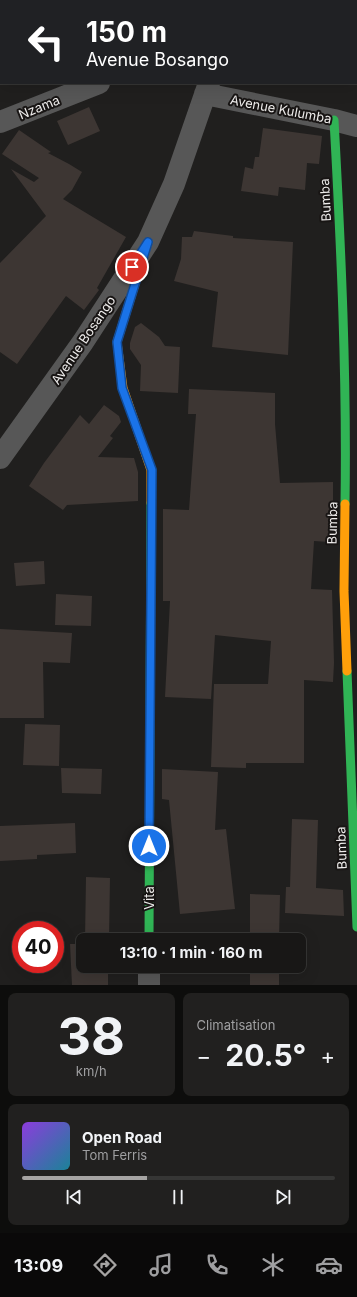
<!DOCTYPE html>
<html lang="fr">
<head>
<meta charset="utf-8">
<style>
  body { margin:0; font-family:Inter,sans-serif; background:#21201f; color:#f1f3f6; height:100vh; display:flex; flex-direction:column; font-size:15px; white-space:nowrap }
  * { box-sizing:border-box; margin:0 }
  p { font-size:13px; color:#9f9fa1 }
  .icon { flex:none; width:22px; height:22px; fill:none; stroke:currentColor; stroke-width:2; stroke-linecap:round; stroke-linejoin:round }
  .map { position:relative; height:985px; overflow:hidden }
  .drawer { display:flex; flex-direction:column; gap:8px; padding:8px; background:#0d0d0c; flex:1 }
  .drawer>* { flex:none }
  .hud { position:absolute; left:0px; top:0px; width:357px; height:84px; box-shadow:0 4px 16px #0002,0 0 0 1px #363635; background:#202124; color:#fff; overflow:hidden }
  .speed { position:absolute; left:12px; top:921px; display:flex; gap:8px; font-size:20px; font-weight:700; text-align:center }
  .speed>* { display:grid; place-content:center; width:52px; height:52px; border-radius:50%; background:#181716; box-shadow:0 4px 16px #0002,0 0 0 1px #363635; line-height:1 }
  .speed .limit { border:6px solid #d22; background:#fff; color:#111 }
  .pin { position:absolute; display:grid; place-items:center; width:34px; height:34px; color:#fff; margin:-17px; border:2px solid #fff; border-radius:50%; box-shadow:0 1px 4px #0007 }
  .me { position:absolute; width:44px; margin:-22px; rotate:0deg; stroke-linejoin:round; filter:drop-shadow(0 0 3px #0008) }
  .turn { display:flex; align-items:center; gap:14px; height:84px; padding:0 20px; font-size:18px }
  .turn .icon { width:52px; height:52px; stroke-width:2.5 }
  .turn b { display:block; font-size:28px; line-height:34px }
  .big { font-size:30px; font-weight:700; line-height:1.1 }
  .drawer .tile { flex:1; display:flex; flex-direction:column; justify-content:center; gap:6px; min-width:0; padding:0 14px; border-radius:8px; background:#21201f }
  .drawer .dial { align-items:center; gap:0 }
  .dial b { font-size:52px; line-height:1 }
  .song { display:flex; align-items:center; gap:12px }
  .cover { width:48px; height:48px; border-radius:6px; background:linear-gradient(135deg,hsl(270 70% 55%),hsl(190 70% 35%)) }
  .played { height:4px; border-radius:2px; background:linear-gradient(90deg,#a6a4a3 40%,#363635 40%) }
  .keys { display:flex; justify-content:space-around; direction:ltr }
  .heat { display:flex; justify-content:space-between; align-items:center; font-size:22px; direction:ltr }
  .drawer .tiles { flex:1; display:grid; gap:8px; grid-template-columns:1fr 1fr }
  .tile:last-child { grid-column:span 2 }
  .trip { position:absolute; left:76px; top:933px; width:230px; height:40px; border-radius:8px; background:#181716; box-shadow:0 4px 16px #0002,0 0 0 1px #363635; font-weight:700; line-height:40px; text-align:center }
  .dock { display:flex; height:64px; justify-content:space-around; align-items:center; background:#0a0909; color:#9f9fa1 }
  .dock .icon { width:28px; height:28px }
  .dock .current { color:#a6a4a3 }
  .dock b { font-size:18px; color:#f1f3f6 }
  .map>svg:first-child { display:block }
  .building { fill:#3d3633 }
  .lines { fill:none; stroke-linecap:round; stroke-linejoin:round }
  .street { stroke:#575757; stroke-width:22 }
  .fast { stroke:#30b455; stroke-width:9 }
  .slow { stroke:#ff9f0a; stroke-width:9 }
  .route-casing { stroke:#114b97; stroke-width:10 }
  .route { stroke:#1a73e8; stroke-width:7 }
  .labels { text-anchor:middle; stroke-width:4; stroke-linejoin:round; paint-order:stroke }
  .street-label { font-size:13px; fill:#eeeceb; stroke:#181514 }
</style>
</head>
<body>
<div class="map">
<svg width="357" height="985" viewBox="0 0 357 985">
  <rect width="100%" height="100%" fill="#201f1e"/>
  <path class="building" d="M89,107l11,24 -32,14 -11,-24z
    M263,128l59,8 -3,28 -12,-1 -2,27 -26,-3 -1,9 -37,-5 4,-24 8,2 2,-12h4z
    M19,130l32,22 -3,1 21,11 13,8 -10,18 -9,9 63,38 -29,51 2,2 -15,20 -18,-14 -49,68 -17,-12v-89l46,-47 -35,-47 23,13 5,-4 -37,-24z
    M194,231l39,5v2l60,4 -5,113 -76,-8 6,-55 -44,-11 7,-22 1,-22h10z
    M141,323l18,14 6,9 15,1 -2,46 -38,-2 1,-26 -11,-16v-6l5,-16z
    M189,389l86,4v31l5,59 53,-1v26h-2l-2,34 -15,-1 -3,48 21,1 2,73 -1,19 -29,-2v83h-58v5l-35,-1 3,-83h54l3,-43 -56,-6 -4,64 -46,-2 5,-96h-7v-92l26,1 7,-96h-8z
    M104,405l15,11 2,6 -11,14 3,2 -15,19 36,1 4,14v29l-71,4 -4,5 -34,-24 15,-23 36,-48 9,9z
    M44,561l1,23 -29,2 -2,-23z
    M56,594l36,2 -1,30 -36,-1z
    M0,629l72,4 -2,30 -27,-1 1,56h-44z
    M25,724l35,1 -1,41 -36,-1z
    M61,768l41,1 -1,25 -39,-1z
    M162,769l56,3 -3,58 11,-1 9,80 -55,5 -11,-114 -7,-1z
    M292,819l26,1 -2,68 27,2 1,26 -59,-3 1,-26h4z
    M75,823l1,30 -39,2v4l-37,2v-35z
    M86,877l24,1 -1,62h-24z
    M250,894l30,1 -1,45h-29z
    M70,944h13v22h25v19h-36z
    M250,966h29v19h-29z"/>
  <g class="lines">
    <path class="street" d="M109,0v1
      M237,1v-1
      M205,94l129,26 23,6
      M0,122l99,-39
      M0,458l83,-116 65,-100 26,-58 35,-101
      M149,985v-19"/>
    <path class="fast" d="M334,120c7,128 13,256 11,384
      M347,671l10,256
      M149,940l2,-437"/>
    <path class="slow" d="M148,242l-31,100 6,46 28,82v33
      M345,504l-1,87 3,80"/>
  </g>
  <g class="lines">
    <defs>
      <path id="route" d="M132,267l16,-25 -31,100 5,46 30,82 -3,376"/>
    </defs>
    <use href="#route" class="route-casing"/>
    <use href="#route" class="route"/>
  </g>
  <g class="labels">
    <g class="street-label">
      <text transform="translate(39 107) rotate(-22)" y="5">Nzama</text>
      <text transform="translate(281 109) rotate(11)" y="5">Avenue Kulumba</text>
      <text transform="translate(325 200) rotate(-93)" y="5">Bumba</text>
      <text transform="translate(83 340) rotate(-56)" y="5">Avenue Bosango</text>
      <text transform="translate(332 523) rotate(-89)" y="5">Bumba</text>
      <text transform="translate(341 848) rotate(-92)" y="5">Bumba</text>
      <text transform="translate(149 898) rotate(-90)" y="5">Vita</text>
    </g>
  </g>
</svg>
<div class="speed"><div class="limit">40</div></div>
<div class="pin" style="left:132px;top:267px;background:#d93025"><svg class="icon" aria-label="arrive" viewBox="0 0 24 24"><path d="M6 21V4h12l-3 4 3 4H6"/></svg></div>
<svg class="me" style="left:149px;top:846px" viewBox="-20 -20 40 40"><circle r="17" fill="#1a73e8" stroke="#fff" stroke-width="3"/><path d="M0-11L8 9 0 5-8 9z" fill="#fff"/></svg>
<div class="trip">13:10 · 1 min · 160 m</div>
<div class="hud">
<div class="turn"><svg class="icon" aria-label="left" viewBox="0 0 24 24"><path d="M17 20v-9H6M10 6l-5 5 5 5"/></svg><div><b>150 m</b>Avenue Bosango</div></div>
</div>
</div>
<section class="drawer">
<div class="tiles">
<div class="tile dial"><b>38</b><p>km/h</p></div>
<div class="tile"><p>Climatisation</p>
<div class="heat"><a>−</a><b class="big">20.5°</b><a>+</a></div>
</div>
<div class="tile">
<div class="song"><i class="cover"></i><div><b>Open Road</b><p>Tom Ferris</p></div></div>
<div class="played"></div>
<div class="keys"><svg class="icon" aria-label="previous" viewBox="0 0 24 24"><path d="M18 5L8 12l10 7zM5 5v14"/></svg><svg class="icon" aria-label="pause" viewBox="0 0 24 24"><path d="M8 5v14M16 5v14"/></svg><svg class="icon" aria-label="next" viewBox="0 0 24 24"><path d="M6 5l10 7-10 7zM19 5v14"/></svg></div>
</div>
</div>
</section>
<nav class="dock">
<b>13:09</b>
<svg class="icon current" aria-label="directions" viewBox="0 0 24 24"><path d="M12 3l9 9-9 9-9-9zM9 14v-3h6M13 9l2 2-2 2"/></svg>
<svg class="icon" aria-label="music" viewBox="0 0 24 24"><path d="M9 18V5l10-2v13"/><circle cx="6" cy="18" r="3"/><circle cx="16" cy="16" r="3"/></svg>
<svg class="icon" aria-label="phone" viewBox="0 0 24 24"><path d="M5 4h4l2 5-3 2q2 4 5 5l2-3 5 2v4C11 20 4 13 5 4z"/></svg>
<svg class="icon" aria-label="climate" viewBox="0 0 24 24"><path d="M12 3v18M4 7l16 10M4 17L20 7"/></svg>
<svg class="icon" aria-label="car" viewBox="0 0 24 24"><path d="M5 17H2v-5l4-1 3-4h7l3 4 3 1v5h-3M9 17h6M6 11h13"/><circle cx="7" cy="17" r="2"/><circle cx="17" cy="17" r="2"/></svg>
</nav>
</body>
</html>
